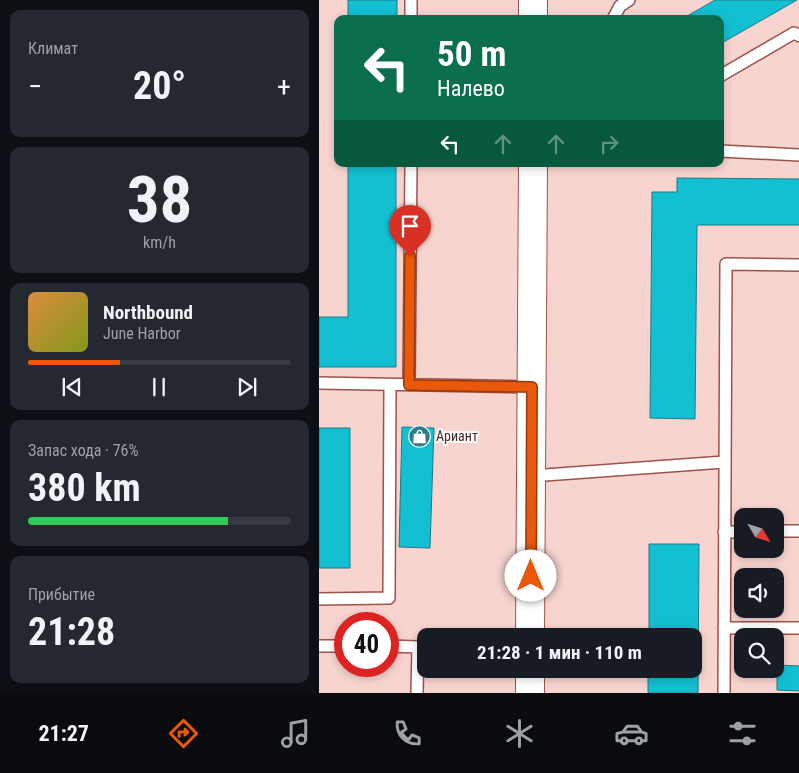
<!DOCTYPE html>
<html lang="ru">
<head>
<meta charset="utf-8">
<style>
  body { margin:0; font-family:"Roboto Condensed",sans-serif; background:#242831; color:#f1f3f6; height:100vh; display:flex; flex-direction:column; font-size:19px; white-space:nowrap }
  * { box-sizing:border-box; margin:0 }
  p { font-size:16px; color:#9ea1a6 }
  .icon { flex:none; width:28px; height:28px; fill:none; stroke:currentColor; stroke-width:2; stroke-linecap:round; stroke-linejoin:round }
  .map { position:relative; flex:1; overflow:hidden }
  .details { display:flex; flex-direction:column; gap:10px; padding:10px; background:#0d0f14; width:319px }
  .details>* { flex:none }
  .hud { position:absolute; left:15px; top:15px; width:390px; height:152px; border-radius:10px; box-shadow:0 2px 8px #0003; background:#0b6e4f; color:#fff; overflow:hidden }
  .needle { width:32px; rotate:128deg }
  .tools { position:absolute; left:415px; top:508px; display:grid; gap:10px }
  .tools a { display:grid; place-items:center; width:50px; height:50px; border-radius:10px; background:#171b24; box-shadow:0 2px 8px #0003; font-size:25px }
  .speed { position:absolute; left:15px; top:612px; display:flex; gap:10px; font-size:25px; font-weight:700; text-align:center }
  .speed>* { display:grid; place-content:center; width:65px; height:65px; border-radius:50%; background:#171b24; box-shadow:0 2px 8px #0003; line-height:1 }
  .speed .limit { border:8px solid #d22; background:#fff; color:#111 }
  .pin { position:absolute; display:grid; place-items:center; width:42px; height:42px; color:#fff; margin:-51px -21px; border-radius:50% 50% 50% 0; rotate:-45deg; box-shadow:0 0 5px #0007 }
  .pin .icon { rotate:45deg }
  .me { position:absolute; width:55px; margin:-28px; rotate:0deg; stroke-linejoin:round; filter:drop-shadow(0 0 4px #0008) }
  .turn { display:flex; align-items:center; gap:18px; height:105px; padding:0 20px; font-size:22px }
  .turn .icon { width:65px; height:65px; stroke-width:2.5 }
  .turn b { display:block; font-size:35px; line-height:42px }
  .lanes { display:flex; align-items:center; height:48px; padding:0 20px; background:#0003; justify-content:center; gap:25px; direction:ltr }
  .lanes .off { opacity:.35 }
  .big { font-size:38px; font-weight:700; line-height:1.1 }
  .details .card { flex:1; display:flex; flex-direction:column; justify-content:center; gap:8px; min-width:0; padding:0 18px; border-radius:10px; background:#242831 }
  .details .dial { align-items:center; gap:0 }
  .dial b { font-size:65px; line-height:1 }
  .song { display:flex; align-items:center; gap:15px }
  .cover { width:60px; height:60px; border-radius:8px; background:linear-gradient(135deg,hsl(30 70% 55%),hsl(70 70% 35%)) }
  .played { height:5px; border-radius:2px; background:linear-gradient(90deg,#ea580c 35%,#363941 35%) }
  .keys { display:flex; justify-content:space-around; direction:ltr }
  .heat { display:flex; justify-content:space-between; align-items:center; font-size:28px; direction:ltr }
  .charge { height:8px; border-radius:4px; background:linear-gradient(90deg,#34c759 76%,#363941 0) }
  .trip { position:absolute; left:98px; top:628px; width:285px; height:50px; border-radius:10px; background:#171b24; box-shadow:0 2px 8px #0003; font-weight:700; line-height:50px; text-align:center }
  .tabs { display:flex; height:80px; justify-content:space-around; align-items:center; background:#090b0e; color:#9ea1a6 }
  .tabs .icon { width:35px; height:35px }
  .tabs .current { color:#ea580c }
  .tabs b { font-size:22px; color:#f1f3f6 }
  main { display:flex; flex:1; min-height:0 }
  .map>svg:first-child { display:block }
  .building { fill:#13c0d2; stroke:#207985 }
  .lines { fill:none; stroke-linecap:round; stroke-linejoin:round }
  .service-casing { stroke:#9e524a; stroke-width:14 }
  .tertiary-casing { stroke:#9e524a; stroke-width:30 }
  .service { stroke:#fff; stroke-width:11 }
  .tertiary { stroke:#fff; stroke-width:28 }
  .route-casing { stroke:#983908; stroke-width:12 }
  .route { stroke:#ea580c; stroke-width:9 }
  .labels { text-anchor:middle; stroke-width:4; stroke-linejoin:round; paint-order:stroke }
  .poi-label { font-size:14px; fill:#4a2825; stroke:#fefefe; text-anchor:start }
</style>
</head>
<body>
<main>
<section class="details">
<div class="card"><p>Климат</p>
<div class="heat"><a>−</a><b class="big">20°</b><a>+</a></div>
</div>
<div class="card dial"><b>38</b><p>km/h</p></div>
<div class="card">
<div class="song"><i class="cover"></i><div><b>Northbound</b><p>June Harbor</p></div></div>
<div class="played"></div>
<div class="keys"><svg class="icon" aria-label="previous" viewBox="0 0 24 24"><path d="M18 5L8 12l10 7zM5 5v14"/></svg><svg class="icon" aria-label="pause" viewBox="0 0 24 24"><path d="M8 5v14M16 5v14"/></svg><svg class="icon" aria-label="next" viewBox="0 0 24 24"><path d="M6 5l10 7-10 7zM19 5v14"/></svg></div>
</div>
<div class="card"><p>Запас хода · 76%</p><b class="big">380 km</b><div class="charge"></div></div>
<div class="card"><p>Прибытие</p><b class="big">21:28</b></div>
</section>
<div class="map">
<svg width="481" height="693" viewBox="0 0 481 693">
  <rect width="100%" height="100%" fill="#f7d4cf"/>
  <path class="building" d="M29,0h49v19h-49z
    M396,0h82l-77,44v-25h-38z
    M29,164h48v203h-77v-50h29z
    M358,178l123,1v46h-103l-2,194 -45,-1 2,-226h25z
    M83,427l32,1 -4,120 -31,-1z
    M0,428h31v140h-31z
    M330,544h50l-1,149h-50v-24h45v-33h-44z
    M458,665l23,1v25l-23,-1z"/>
  <g class="lines">
    <defs>
      <path id="service" d="M92,19v-19
        M294,19l7,-13 9,-6
        M401,76l74,-43 6,3
        M401,151l80,4
        M0,383l213,4
        M90,385l2,-221
        M212,476l193,-14
        M456,531h25
        M405,532h19
        M0,599l70,-1 1,-213
        M405,628h76
        M0,646h26
        M69,646l30,1 -1,46
        M405,693l2,-429 74,1"/>
      <path id="tertiary" d="M214,19v-19
        M211,636l3,-472
        M211,693v-24"/>
    </defs>
    <use href="#service" class="service-casing"/>
    <use href="#tertiary" class="tertiary-casing"/>
    <use href="#service" class="service"/>
    <use href="#tertiary" class="tertiary"/>
  </g>
  <g class="lines">
    <defs>
      <path id="route" d="M91,256l-1,129 123,2 -1,189"/>
    </defs>
    <use href="#route" class="route-casing"/>
    <use href="#route" class="route"/>
  </g>
  <defs>
    <symbol id="shop-disc" viewBox="-11 -11 22 22"><circle r="9.5" fill="#337b84" stroke="#fefefe"/><path d="M-5-2.5h2.3a2.7 3.5 0 0 1 5.4 0H5L5.5 6h-11ZM-1.5-2.5h3a1.5 2.3 0 0 0-3 0Z" fill="#fff"/></symbol>
  </defs>
  <g fill-rule="evenodd">
    <use href="#shop-disc" x="88" y="424" width="25" height="25"/>
  </g>
  <g class="labels">
    <g class="poi-label">
      <text x="117" y="441">Ариант</text>
    </g>
  </g>
</svg>
<div class="tools">
<a><svg class="needle" viewBox="-14 -14 28 28"><path d="M0-13l5 13h-10z" fill="#e53935"/><path d="M0 13l5-13h-10z" fill="#9ea1a6"/></svg></a>
<a><svg class="icon" aria-label="sound" viewBox="0 0 24 24"><path d="M4 9h4l5-4v14l-5-4H4zM17 9q2 3 0 6"/></svg></a>
<a><svg class="icon" aria-label="search" viewBox="0 0 24 24"><circle cx="10" cy="10" r="6"/><path d="M15 15l6 6"/></svg></a>
</div>
<div class="speed"><div class="limit">40</div></div>
<div class="pin" style="left:91px;top:256px;background:#d93025"><svg class="icon" aria-label="arrive" viewBox="0 0 24 24"><path d="M6 21V4h12l-3 4 3 4H6"/></svg></div>
<svg class="me" style="left:212px;top:576px" viewBox="-20 -20 40 40"><circle r="19" fill="#fff"/><path d="M0-13L10 11 0 6-10 11z" fill="#ea580c"/></svg>
<div class="trip">21:28 · 1 мин · 110 m</div>
<div class="hud">
<div class="turn"><svg class="icon" aria-label="left" viewBox="0 0 24 24"><path d="M17 20v-9H6M10 6l-5 5 5 5"/></svg><div><b>50 m</b>Налево</div></div>
<div class="lanes"><svg class="icon" aria-label="left" viewBox="0 0 24 24"><path d="M17 20v-9H6M10 6l-5 5 5 5"/></svg><svg class="icon off" aria-label="ahead" viewBox="0 0 24 24"><path d="M12 20V5M6 11l6-6 6 6"/></svg><svg class="icon off" aria-label="ahead" viewBox="0 0 24 24"><path d="M12 20V5M6 11l6-6 6 6"/></svg><svg class="icon off" aria-label="right" viewBox="0 0 24 24"><path d="M7 20v-9h11M14 6l5 5-5 5"/></svg></div>
</div>
</div>
</main>
<nav class="tabs">
<b>21:27</b>
<svg class="icon current" aria-label="directions" viewBox="0 0 24 24"><path d="M12 3l9 9-9 9-9-9zM9 14v-3h6M13 9l2 2-2 2"/></svg>
<svg class="icon" aria-label="music" viewBox="0 0 24 24"><path d="M9 18V5l10-2v13"/><circle cx="6" cy="18" r="3"/><circle cx="16" cy="16" r="3"/></svg>
<svg class="icon" aria-label="phone" viewBox="0 0 24 24"><path d="M5 4h4l2 5-3 2q2 4 5 5l2-3 5 2v4C11 20 4 13 5 4z"/></svg>
<svg class="icon" aria-label="climate" viewBox="0 0 24 24"><path d="M12 3v18M4 7l16 10M4 17L20 7"/></svg>
<svg class="icon" aria-label="car" viewBox="0 0 24 24"><path d="M5 17H2v-5l4-1 3-4h7l3 4 3 1v5h-3M9 17h6M6 11h13"/><circle cx="7" cy="17" r="2"/><circle cx="17" cy="17" r="2"/></svg>
<svg class="icon" aria-label="filters" viewBox="0 0 24 24"><path d="M4 7h16M4 17h16"/><circle cx="9" cy="7" r="2"/><circle cx="15" cy="17" r="2"/></svg>
</nav>
</body>
</html>
